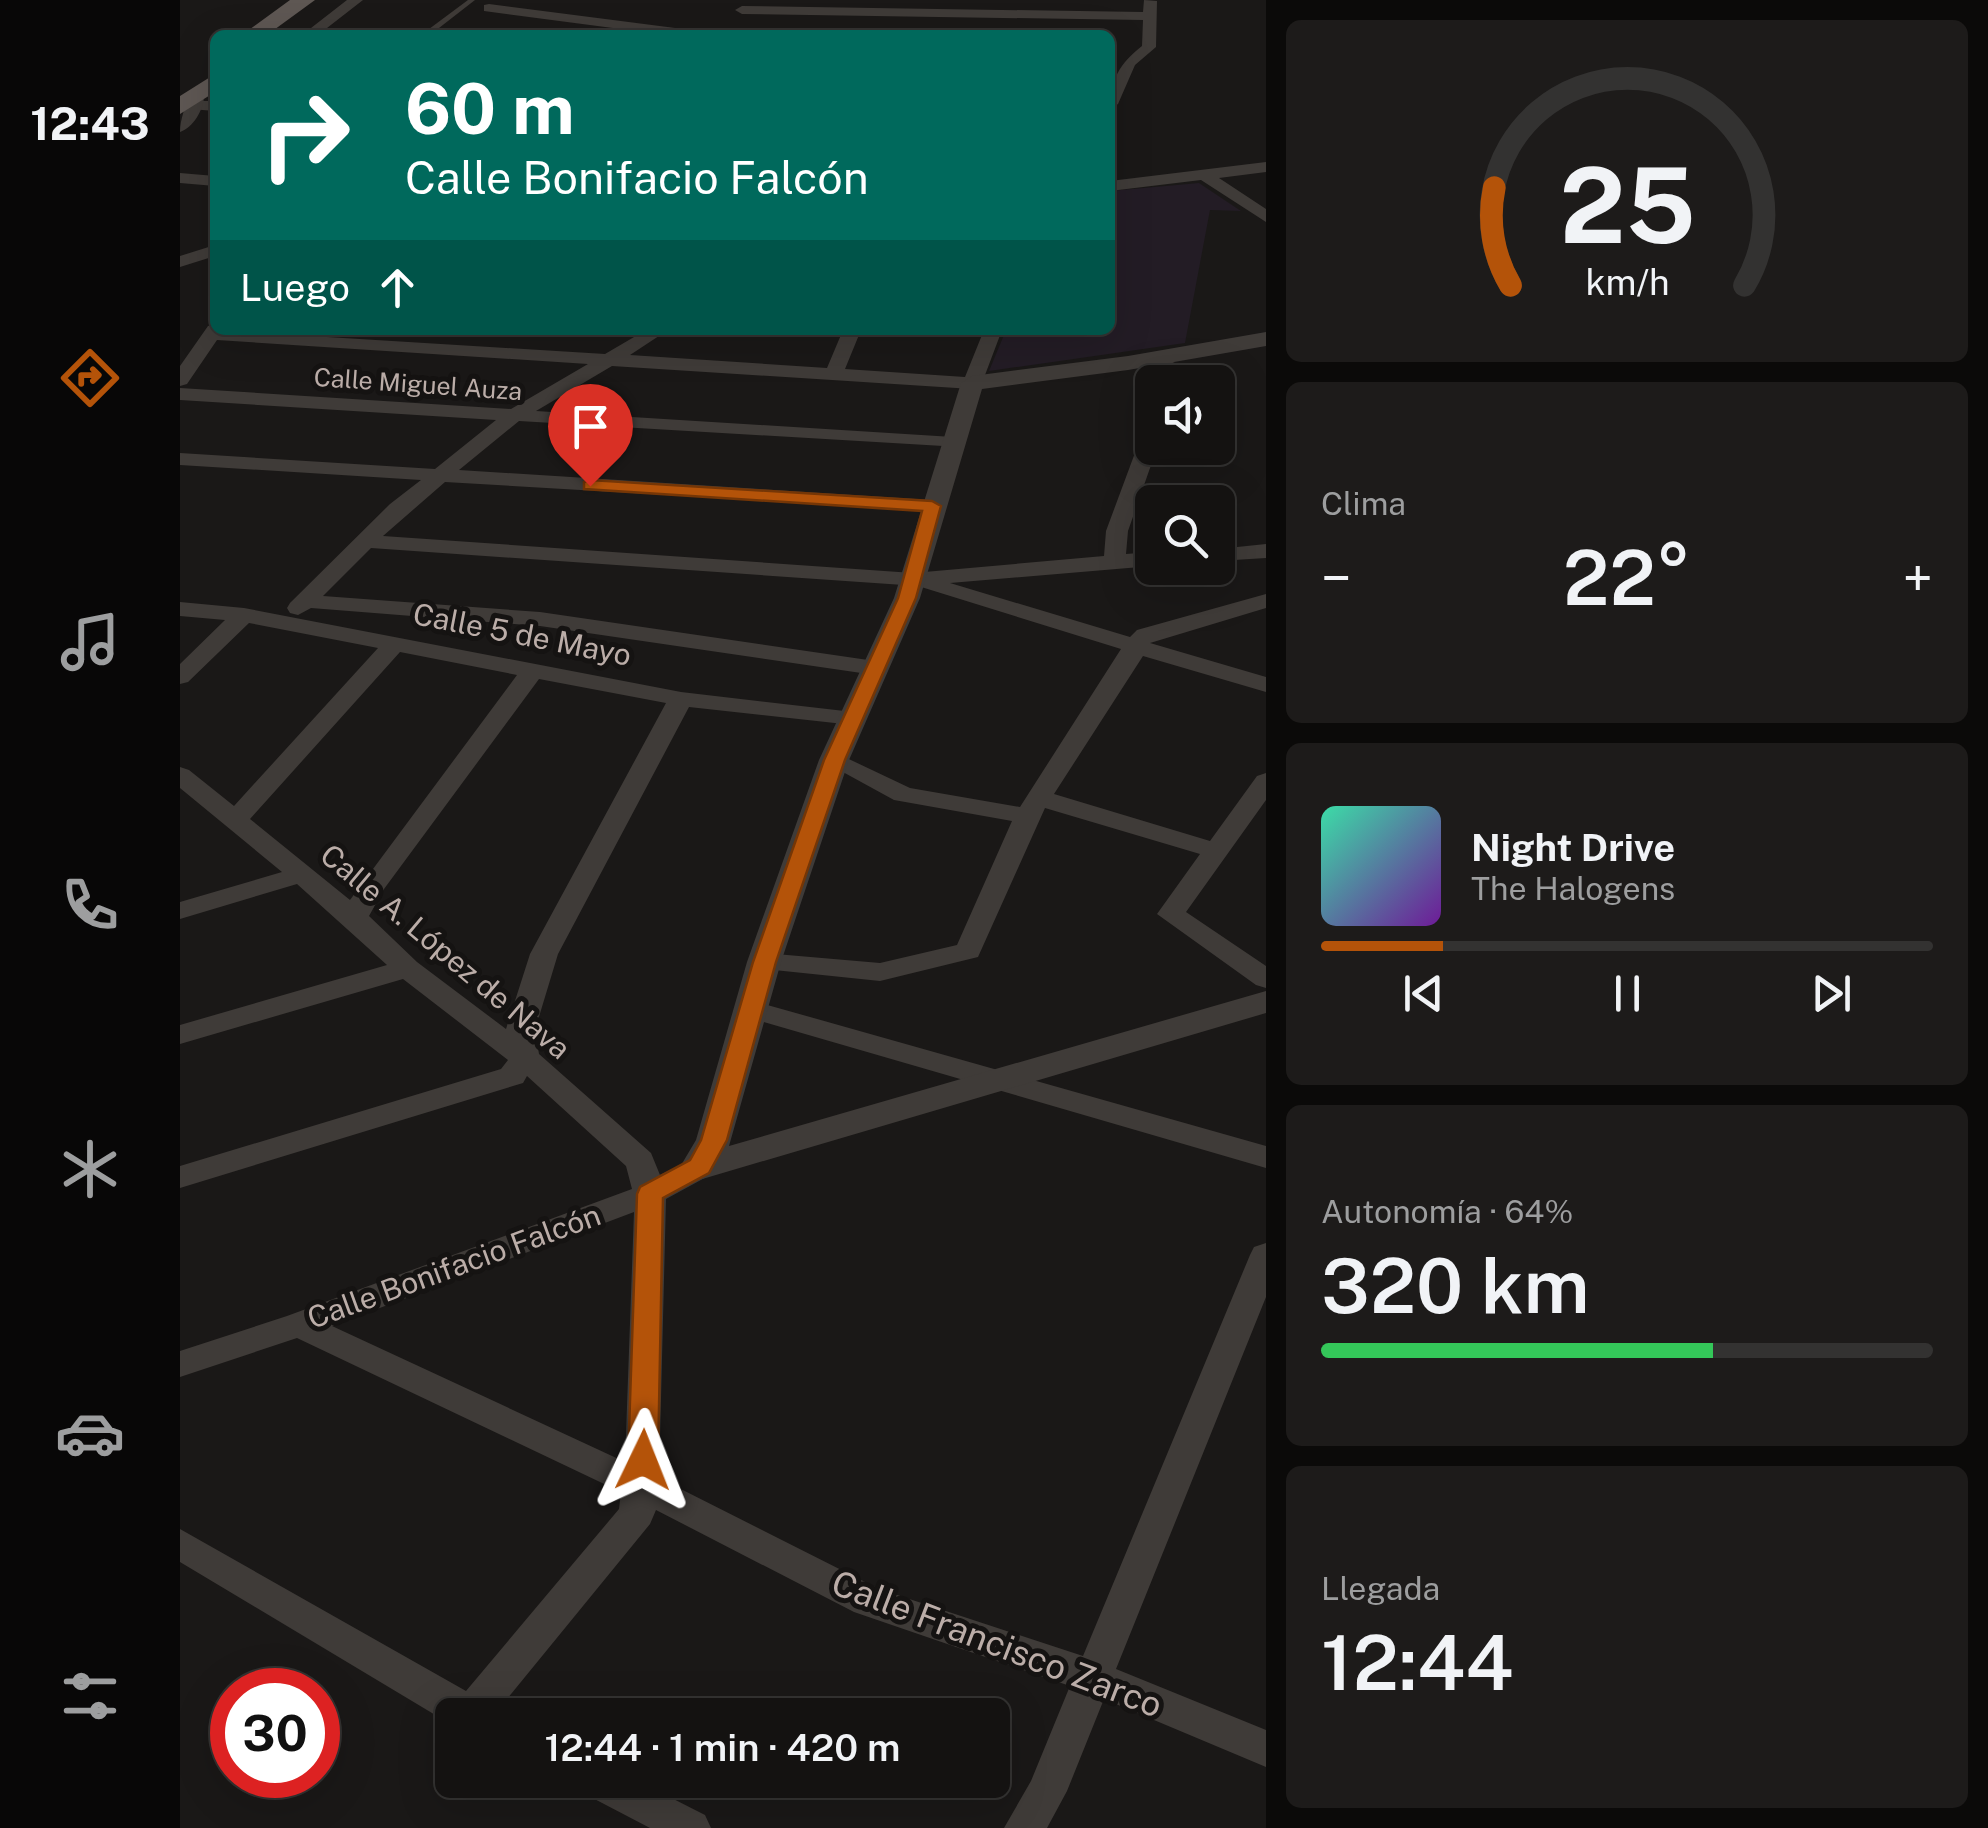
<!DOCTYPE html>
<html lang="es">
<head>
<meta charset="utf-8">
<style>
  body { margin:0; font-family:"Public Sans",sans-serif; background:#1d1b1a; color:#f1f3f6; height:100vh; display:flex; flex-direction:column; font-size:38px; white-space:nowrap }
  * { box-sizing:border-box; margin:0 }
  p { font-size:32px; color:#9d9e9f }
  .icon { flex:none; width:55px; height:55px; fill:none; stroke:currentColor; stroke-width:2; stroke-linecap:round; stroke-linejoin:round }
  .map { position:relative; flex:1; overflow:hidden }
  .drawer { display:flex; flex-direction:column; gap:20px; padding:20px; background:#0b0a09; width:722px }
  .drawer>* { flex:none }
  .hud { position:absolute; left:30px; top:30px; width:905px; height:305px; border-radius:15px; box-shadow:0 10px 40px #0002,0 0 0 2px #333231; background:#00695c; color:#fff; overflow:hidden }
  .buttons { position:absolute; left:955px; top:365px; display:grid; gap:20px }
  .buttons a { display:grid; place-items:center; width:100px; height:100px; border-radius:15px; background:#141211; box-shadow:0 10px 40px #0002,0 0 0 2px #333231; font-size:50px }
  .speed { position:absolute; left:30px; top:1668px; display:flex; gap:20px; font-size:50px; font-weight:700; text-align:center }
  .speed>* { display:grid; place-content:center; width:130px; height:130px; border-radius:50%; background:#141211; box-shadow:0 10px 40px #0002,0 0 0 2px #333231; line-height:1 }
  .speed .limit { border:15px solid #d22; background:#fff; color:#111 }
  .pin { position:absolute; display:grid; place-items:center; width:85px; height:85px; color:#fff; margin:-102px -42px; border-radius:50% 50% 50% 0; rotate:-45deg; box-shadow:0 0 10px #0007 }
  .pin .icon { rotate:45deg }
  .me { position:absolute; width:110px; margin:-55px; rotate:2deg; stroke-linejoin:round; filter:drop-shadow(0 0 8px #0008) }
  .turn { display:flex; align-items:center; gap:35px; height:210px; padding:0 30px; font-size:45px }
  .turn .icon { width:130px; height:130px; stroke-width:2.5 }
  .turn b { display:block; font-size:70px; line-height:85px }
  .then { display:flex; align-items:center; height:95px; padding:0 30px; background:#0003; gap:20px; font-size:38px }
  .big { font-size:75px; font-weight:600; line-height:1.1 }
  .drawer .widget { flex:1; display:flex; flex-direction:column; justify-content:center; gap:15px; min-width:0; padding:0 35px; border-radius:15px; background:#1d1b1a }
  .drawer .dial { align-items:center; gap:0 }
  .dial svg { height:260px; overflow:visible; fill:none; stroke:#333231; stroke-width:7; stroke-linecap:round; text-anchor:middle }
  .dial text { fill:#f1f3f6; stroke:none }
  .song { display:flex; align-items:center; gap:30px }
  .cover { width:120px; height:120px; border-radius:15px; background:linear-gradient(135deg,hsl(160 70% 55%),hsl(280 70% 35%)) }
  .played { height:10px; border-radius:5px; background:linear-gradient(90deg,#b45309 20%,#333231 20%) }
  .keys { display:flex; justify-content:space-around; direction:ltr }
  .heat { display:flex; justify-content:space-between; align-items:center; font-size:55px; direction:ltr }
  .charge { height:15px; border-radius:8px; background:linear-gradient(90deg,#34c759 64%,#333231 0) }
  .trip { position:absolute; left:255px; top:1698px; width:575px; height:100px; border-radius:15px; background:#141211; box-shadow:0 10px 40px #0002,0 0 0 2px #333231; font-weight:600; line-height:100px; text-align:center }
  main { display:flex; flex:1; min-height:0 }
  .menu { display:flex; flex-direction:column; width:180px; justify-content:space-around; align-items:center; background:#080707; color:#9d9e9f }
  .menu .icon { width:70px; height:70px }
  .menu .current { color:#b45309 }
  .menu b { font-size:45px; color:#f1f3f6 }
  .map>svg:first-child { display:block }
  .green { fill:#231c25 }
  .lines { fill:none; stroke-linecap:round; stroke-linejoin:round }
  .service { fill:#3f3b38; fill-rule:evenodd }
  .minor { fill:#3f3b38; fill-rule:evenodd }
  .tertiary { fill:#3f3b38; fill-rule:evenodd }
  .primary { fill:#5e5753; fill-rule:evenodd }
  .route { fill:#b45309; stroke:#753606; stroke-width:2.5 }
  .labels { text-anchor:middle; stroke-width:10; stroke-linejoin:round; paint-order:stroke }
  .far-street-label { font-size:25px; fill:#bbada8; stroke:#151312 }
  .street-label { font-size:30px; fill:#bbada8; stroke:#151312 }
  .near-street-label { font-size:35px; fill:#bbada8; stroke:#151312 }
</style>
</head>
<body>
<main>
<nav class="menu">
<b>12:43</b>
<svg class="icon current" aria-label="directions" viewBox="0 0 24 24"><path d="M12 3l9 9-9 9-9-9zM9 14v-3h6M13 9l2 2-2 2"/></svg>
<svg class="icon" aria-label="music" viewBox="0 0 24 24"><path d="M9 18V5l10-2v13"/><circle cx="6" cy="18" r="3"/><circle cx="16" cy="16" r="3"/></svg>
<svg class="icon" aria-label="phone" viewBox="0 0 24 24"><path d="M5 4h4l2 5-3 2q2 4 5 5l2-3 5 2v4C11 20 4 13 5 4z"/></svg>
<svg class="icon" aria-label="climate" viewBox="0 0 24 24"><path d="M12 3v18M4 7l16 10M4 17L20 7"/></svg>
<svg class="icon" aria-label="car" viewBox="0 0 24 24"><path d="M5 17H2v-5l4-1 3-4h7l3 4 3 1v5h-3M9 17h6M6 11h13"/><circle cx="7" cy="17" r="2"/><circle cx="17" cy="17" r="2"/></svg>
<svg class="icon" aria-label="filters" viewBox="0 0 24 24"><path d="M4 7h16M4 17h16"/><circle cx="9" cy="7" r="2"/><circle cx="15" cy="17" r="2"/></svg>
</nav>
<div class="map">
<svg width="1086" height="1828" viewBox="0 0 1086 1828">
  <rect width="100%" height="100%" fill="#1a1817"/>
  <path class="green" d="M1019,183l42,28 -31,-1 -25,133 -196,28 17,-41h104v-139z"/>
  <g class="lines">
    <path class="service" d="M288,0h7l-45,35h-9z"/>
    <path class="minor" d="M167,0h16l-45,35h-16z
      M964,0l13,1 -1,46 -21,18 -17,39 -8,5c0,-29 10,-46 32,-63l1,-26 -401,-6 -7,-4 7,-4 401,6z
      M309,4l194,25h53l7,4 -77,2 -182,-24v-6z
      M15,101h20v10l-25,-2v-6z
      M1086,162v10l-47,6 47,31v13l-65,-42 -91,11v-10z
      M0,173l35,3v10l-35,-3z
      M35,245v11l-35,11v-11z
      M35,324v6l390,24 41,-24h22l-38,25 197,13 16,-38h18l-16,39 120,8 19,-47h18l-20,53 -10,6 -360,-23 -76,45 417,26 7,2v8l-441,-26 -60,49 473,30 11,6 -3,5 -495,-29 -62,54 530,37 191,-17 2,-25 36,-97 10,-6v20h5l-29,83 -2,23 26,-2v14l-202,17 180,54 7,-7 129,-36v14l-116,35 116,34v15l-123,-36 -89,138 156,47 47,-65 9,-3v27l-80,112 80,54v22l-10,-3 -99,-71 43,-60 -155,-46 -67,149 -98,24 -126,-13 -4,-6 4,-6 10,-3 116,10 77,-18 55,-124 -118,-21 -73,-40 13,-8 76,36 110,19 101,-158 -203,-63 -547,-38 -48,48 217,16 335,49 12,7 -12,7 -335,-49 -229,-18 -13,7 -8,-2 -3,-5 3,-5 100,-99 31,-24 -241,-15v-12l255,16 61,-49 -316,-20v-12l331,21 77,-45 -371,-24 -30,44 -7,2v-20l28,-40z
      M971,353l31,13 -5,16h-18l3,-13 -21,-10z
      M1086,544v14l-48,3v-12z
      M0,602l64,6 437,84 181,21 3,5 -3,5 -9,2 -164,-18 -131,247 -23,76 4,24 112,99 9,22 39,-19 11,3 5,8 -5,8 -44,24 -7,279 220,111 204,67 167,-401 4,-8 12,-4v54l-150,372 150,61v37l-162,-68 -37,92 -20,37h-43l27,-47 39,-95 -216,-74 -198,-102 -6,14 -156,191h-42v10l-272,-163v-33l286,162 153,-182 2,-17 -324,-154 -117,39v-26l107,-35 345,-127 -6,-23 -99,-90 -4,7 -343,105v-22l321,-97 7,-9 -105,-81 -223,65v-19l207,-60 -90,-81 -117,35v-17l102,-30 -102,-84v-21l9,3 45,36 144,-158 -129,-25 -61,59 -8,2v-20l45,-44 -45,-4zM220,652l117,23 -167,225 -100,-81zM359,679l127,24 -136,251 -24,75 -89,-67 -48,-46 15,-27zM454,1212l-9,250 -293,-136z
      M570,1000l516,146v22l-526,-153 -4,-6 4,-6z
      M397,1780h59l69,35 6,13h-61l-67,-35z"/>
    <path class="tertiary" d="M15,91l9,5c0,13 -11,32 -24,36 0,-14 6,-23 6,-36z
      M1086,332v14l-138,24 -146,19 -62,209 -71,162 -68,202 -52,184 537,-155v22l-567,167 -13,-4 -6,-9 16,-27 51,-178 72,-202 75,-162 67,-215 11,-7 156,-20z"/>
    <path class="primary" d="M110,0h25l-48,35h-25z
      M35,74v18l-35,22v-18z"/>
  </g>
  <path class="route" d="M410,480l342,21 9,5 -25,92 -71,162 -69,202 -49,178 -18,33 -46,25 -5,262 -5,8 -10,4 -10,-4 -5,-8 9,-266 3,-7 50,-27 11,-20 52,-178 71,-202 74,-162 24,-87 -338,-22v-7z"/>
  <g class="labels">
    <g class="far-street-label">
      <text transform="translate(238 384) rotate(4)" y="9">Calle Miguel Auza</text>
    </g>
    <g class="street-label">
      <text transform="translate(342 635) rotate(11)" y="10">Calle 5 de Mayo</text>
      <text transform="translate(265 952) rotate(40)" y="10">Calle A. López de Nava</text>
      <text transform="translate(274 1267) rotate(-20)" y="10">Calle Bonifacio Falcón</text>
    </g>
    <g class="near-street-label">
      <text transform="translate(817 1644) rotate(21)" y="12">Calle Francisco Zarco</text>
    </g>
  </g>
</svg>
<div class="buttons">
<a><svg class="icon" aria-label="sound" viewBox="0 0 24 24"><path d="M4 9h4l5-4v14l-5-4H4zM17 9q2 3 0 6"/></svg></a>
<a><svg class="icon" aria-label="search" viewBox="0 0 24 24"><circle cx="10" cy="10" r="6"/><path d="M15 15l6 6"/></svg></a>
</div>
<div class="speed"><div class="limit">30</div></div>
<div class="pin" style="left:410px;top:486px;background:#d93025"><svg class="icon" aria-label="arrive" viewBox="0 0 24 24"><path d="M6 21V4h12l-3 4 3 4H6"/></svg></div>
<svg class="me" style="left:463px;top:1460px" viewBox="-20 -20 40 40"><path d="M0-17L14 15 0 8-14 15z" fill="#b45309" stroke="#fff" stroke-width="4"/></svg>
<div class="trip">12:44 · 1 min · 420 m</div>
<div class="hud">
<div class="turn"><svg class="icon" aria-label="right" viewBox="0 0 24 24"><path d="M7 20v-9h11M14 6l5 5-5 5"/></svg><div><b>60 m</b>Calle Bonifacio Falcón</div></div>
<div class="then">Luego<svg class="icon" aria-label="ahead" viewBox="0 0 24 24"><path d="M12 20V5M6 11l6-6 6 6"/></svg></div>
</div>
</div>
<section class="drawer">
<div class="widget dial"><svg viewBox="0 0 100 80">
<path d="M14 69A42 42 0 1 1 86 69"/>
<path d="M14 69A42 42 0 0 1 9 39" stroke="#b45309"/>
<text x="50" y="56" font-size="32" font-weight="700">25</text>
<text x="50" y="72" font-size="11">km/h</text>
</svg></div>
<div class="widget"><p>Clima</p>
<div class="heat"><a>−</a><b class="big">22°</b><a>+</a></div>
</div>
<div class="widget">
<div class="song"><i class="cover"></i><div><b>Night Drive</b><p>The Halogens</p></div></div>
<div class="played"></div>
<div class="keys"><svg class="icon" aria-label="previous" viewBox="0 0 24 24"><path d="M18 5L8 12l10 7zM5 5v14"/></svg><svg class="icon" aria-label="pause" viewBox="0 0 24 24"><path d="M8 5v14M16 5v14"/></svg><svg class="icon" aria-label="next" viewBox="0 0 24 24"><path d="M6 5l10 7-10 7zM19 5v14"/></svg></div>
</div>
<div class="widget"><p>Autonomía · 64%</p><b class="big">320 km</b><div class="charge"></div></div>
<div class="widget"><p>Llegada</p><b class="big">12:44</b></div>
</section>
</main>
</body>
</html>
